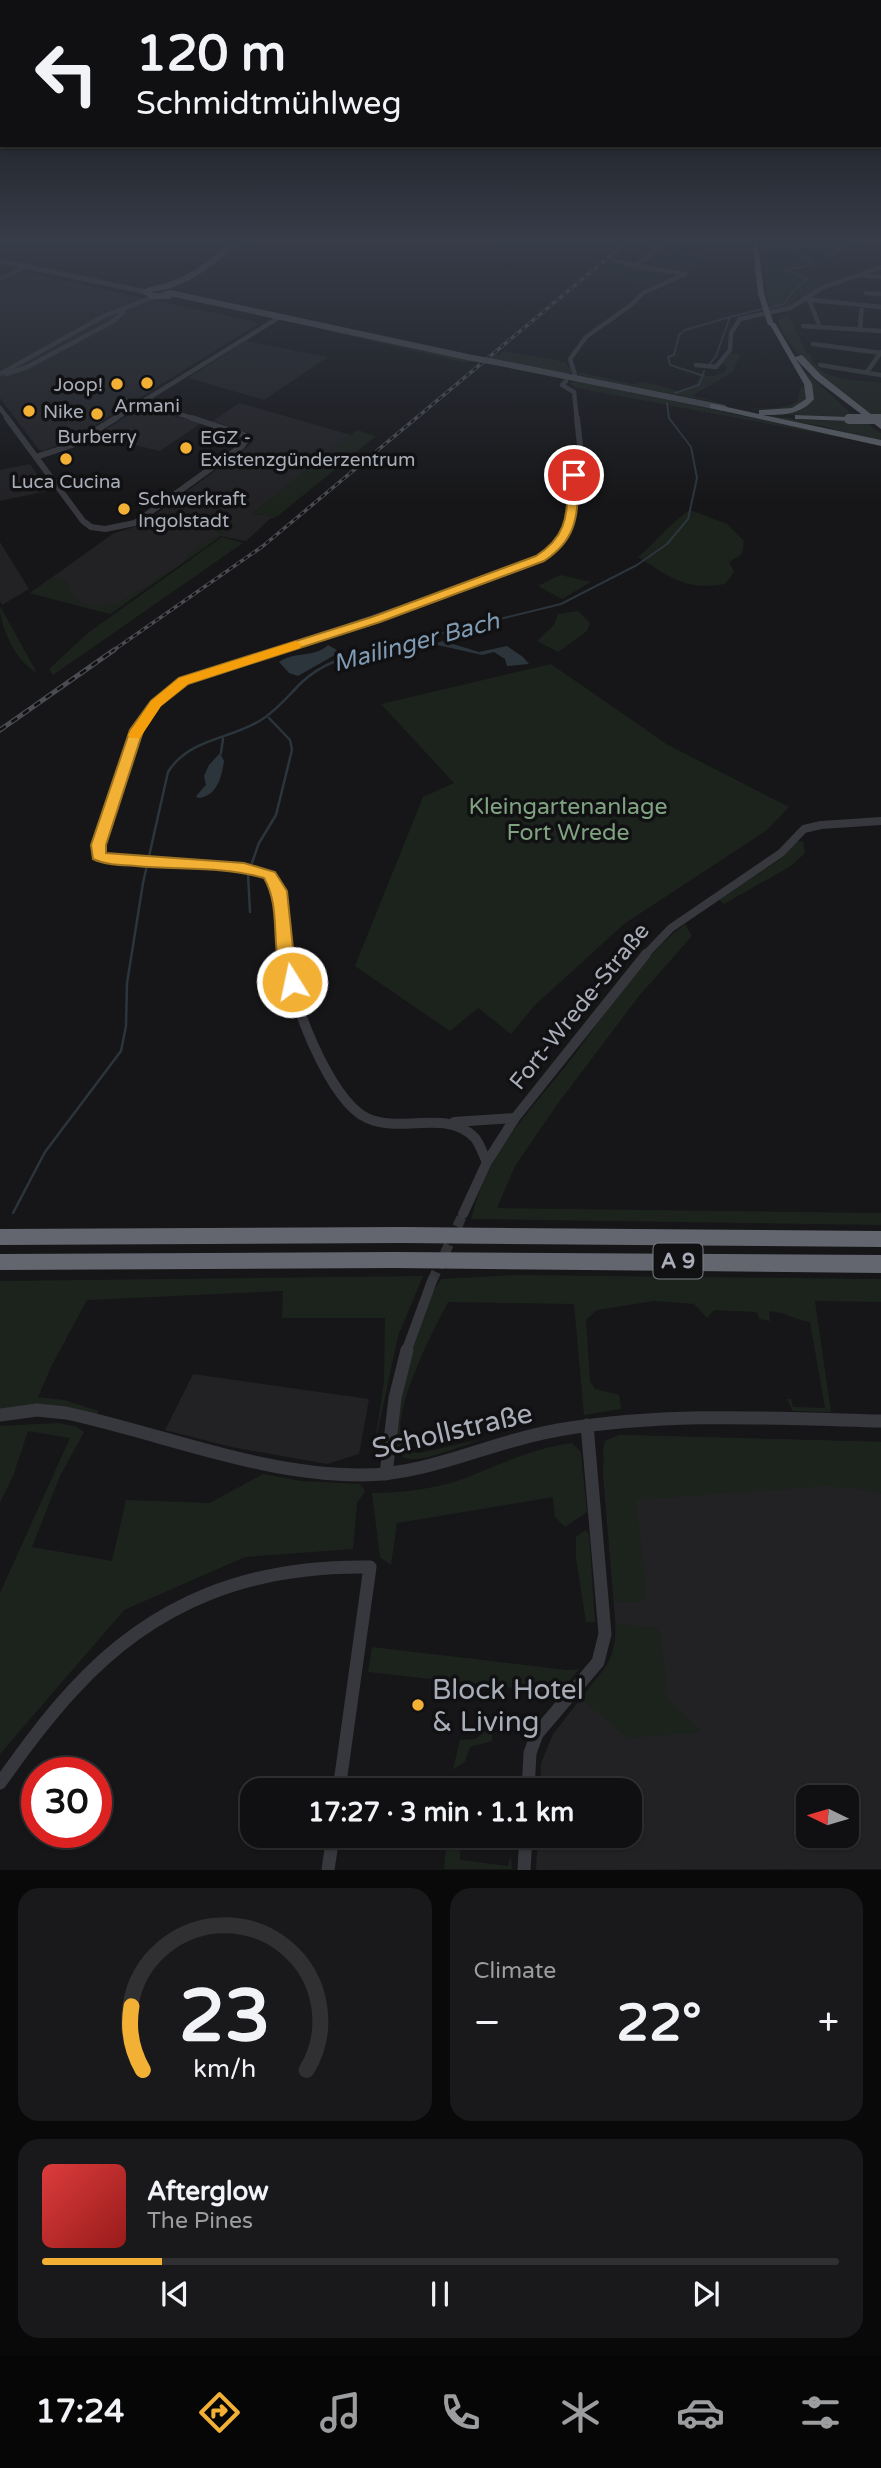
<!DOCTYPE html>
<html lang="en">
<head>
<meta charset="utf-8">
<style>
  body { margin:0; font-family:"Varela Round",sans-serif; background:#19191b; color:#f1f3f6; height:100vh; display:flex; flex-direction:column; font-size:26px; white-space:nowrap }
  * { box-sizing:border-box; margin:0 }
  p { font-size:23px; color:#9c9d9f }
  .icon { flex:none; width:38px; height:38px; fill:none; stroke:currentColor; stroke-width:2; stroke-linecap:round; stroke-linejoin:round }
  .map { position:relative; height:1870px; overflow:hidden }
  .panel { display:flex; flex-direction:column; gap:18px; padding:18px; background:#09090a; flex:1 }
  .panel>* { flex:none }
  .banner { position:absolute; left:0px; top:0px; width:882px; height:147px; box-shadow:0 2px 5px #0004,0 0 0 2px #303032; background:#101012; color:#f1f3f6; overflow:hidden }
  .needle { width:46px; rotate:275deg }
  .tools { position:absolute; left:796px; top:1785px; display:grid; gap:14px }
  .tools a { display:grid; place-items:center; width:63px; height:63px; border-radius:14px; background:#101012; box-shadow:0 2px 5px #0004,0 0 0 2px #303032; font-size:35px }
  .speed { position:absolute; left:21px; top:1757px; display:flex; gap:14px; font-size:35px; font-weight:700; text-align:center }
  .speed>* { display:grid; place-content:center; width:91px; height:91px; border-radius:50%; background:#101012; box-shadow:0 2px 5px #0004,0 0 0 2px #303032; line-height:1 }
  .speed .limit { border:10px solid #d22; background:#fff; color:#111 }
  .pin { position:absolute; display:grid; place-items:center; width:60px; height:60px; color:#fff; margin:-30px; border:4px solid #fff; border-radius:50%; box-shadow:0 2px 7px #0007 }
  .me { position:absolute; width:77px; margin:-38px; rotate:350deg; stroke-linejoin:round; filter:drop-shadow(0 0 5px #0008) }
  .turn { display:flex; align-items:center; gap:24px; height:147px; padding:0 21px; font-size:32px }
  .turn .icon { width:91px; height:91px; stroke-width:2.5 }
  .turn b { display:block; font-size:49px; line-height:60px }
  .big { font-size:52px; font-weight:700; line-height:1.1 }
  .panel .widget { flex:1; display:flex; flex-direction:column; justify-content:center; gap:10px; min-width:0; padding:0 24px; border-radius:21px; background:#19191b }
  .panel .dial { align-items:center; gap:0 }
  .dial svg { height:182px; overflow:visible; fill:none; stroke:#303032; stroke-width:7; stroke-linecap:round; text-anchor:middle }
  .dial text { fill:#f1f3f6; stroke:none }
  .song { display:flex; align-items:center; gap:21px }
  .cover { width:84px; height:84px; border-radius:10px; background:linear-gradient(135deg,hsl(0 70% 55%),hsl(0 70% 35%)) }
  .played { height:7px; border-radius:4px; background:linear-gradient(90deg,#f2b134 15%,#303032 15%) }
  .keys { display:flex; justify-content:space-around; direction:ltr }
  .heat { display:flex; justify-content:space-between; align-items:center; font-size:38px; direction:ltr }
  .panel .tiles { flex:1; display:grid; gap:18px; grid-template-columns:1fr 1fr }
  .widget:last-child { grid-column:span 2 }
  .trip { position:absolute; left:240px; top:1778px; width:402px; height:70px; border-radius:21px; background:#101012; box-shadow:0 2px 5px #0004,0 0 0 2px #303032; font-weight:700; line-height:70px; text-align:center }
  .tab-bar { display:flex; height:112px; justify-content:space-around; align-items:center; background:#060607; color:#9c9d9f }
  .tab-bar .icon { width:49px; height:49px }
  .tab-bar .current { color:#f2b134 }
  .tab-bar b { font-size:32px; color:#f1f3f6 }
  .map>svg:first-child { display:block }
  .built { fill:#222225; fill-rule:evenodd }
  .green { fill:#1c231d }
  .water { fill:#2c353c }
  .lines { fill:none; stroke-linecap:round; stroke-linejoin:round }
  .stream-far1 { stroke:#2c353c; stroke-width:2 }
  .stream { stroke:#2c353c; stroke-width:2.5 }
  .minor-tunnel { stroke:#333438; stroke-width:10; stroke-dasharray:10 5; stroke-linecap:butt }
  .minor-far4 { stroke:#37383d; stroke-width:4.5 }
  .minor-far3 { stroke:#37383d; stroke-width:6 }
  .minor-far2 { stroke:#37383d; stroke-width:8 }
  .minor-far1 { stroke:#37383d; stroke-width:10 }
  .minor { stroke:#37383d; stroke-width:13 }
  .tertiary { stroke:#37383d; stroke-width:5 }
  .secondary { stroke:#45474d; stroke-width:6 }
  .primary { fill:#53555c; fill-rule:evenodd }
  .trunk { fill:#5b5e65; fill-rule:evenodd }
  .motorway { fill:#63666e; fill-rule:evenodd }
  .rail-far1-casing { stroke:#4a4c52; stroke-width:3.5 }
  .rail-casing { stroke:#4a4c52; stroke-width:5 }
  .rail-far1 { stroke:#111113; stroke-width:2; stroke-dasharray:4.5; stroke-linecap:butt }
  .rail { stroke:#111113; stroke-width:2.5; stroke-dasharray:7; stroke-linecap:butt }
  .secondary-bridge { stroke:#45474d; stroke-width:6 }
  .trunk-bridge-far1 { stroke:#5b5e65; stroke-width:7 }
  .trunk-bridge { stroke:#5b5e65; stroke-width:10 }
  .route { fill:#f2b134; stroke:#9d7322; stroke-width:2 }
  .slow { fill:#f59e0b }
  .poi-dot { fill:#f2b134; stroke:#111113; stroke-width:2.5 }
  .labels { text-anchor:middle; stroke-width:7; stroke-linejoin:round; paint-order:stroke }
  .far-poi-label { font-size:19px; fill:#a8adb8; stroke:#111113 }
  .shield { fill:#111113; stroke:#7b7e86; stroke-width:2 }
  .shield-label { font-size:21px; font-weight:bold; fill:#a8adb8 }
  .park-label { font-size:23px; fill:#7fa381; stroke:#111113 }
  .street-label { font-size:23px; fill:#a8adb8; stroke:#111113 }
  .water-label { font-size:24px; font-style:italic; fill:#7f9bb3; stroke:#111113 }
  .near-street-label { font-size:28px; fill:#a8adb8; stroke:#111113 }
  .near-poi-label { font-size:28px; fill:#a8adb8; stroke:#111113; text-anchor:start }
</style>
</head>
<body>
<div class="map">
<svg width="881" height="1870" viewBox="0 0 881 1870">
  <rect width="100%" height="100%" fill="#161618"/>
  <path class="built" d="M22,272l230,49 6,3 -183,114 -32,13 -4,-1 -39,-52v-116z
    M246,341l82,16 -64,43 -76,-22z
    M239,403l112,32 -99,79 26,2 -8,3 -24,22 -25,-5 -111,78 -80,-21 84,-60 27,-8 109,-80 3,-7 -4,-5 -36,-12z
    M140,408l61,15 -41,28 -65,-15z
    M30,464l18,27 -48,10v-31z
    M0,542l29,47 -27,16 -2,-4z
    M193,1374l176,25 -10,55 -32,10 -96,-17 -66,-17z
    M619,1435l262,7v427l-345,1 2,-34h92v-46h-90l1,-27 12,-29 55,-70 9,-21 -14,-171 2,-31zM808,1797h39v39h-39z"/>
  <path class="green" d="M764,242l79,3 -19,13 21,6 -4,2 -30,-1 -21,4 17,6 39,1 -48,22 -8,8 -19,6c-7,-24 -5,-45 -7,-70z
    M673,247l39,7 -22,17 -41,-7z
    M608,263l62,11 -15,12 -62,-11z
    M789,315l17,38 4,1c7,28 44,25 71,29v34h-7c-34,-27 -81,-55 -96,-97z
    M290,322l184,37 -7,4 -14,-3z
    M504,351l61,11 7,10 -6,3 -76,-16z
    M730,354h10l-7,18 -41,24c31,6 75,21 105,6l4,-15h5v13l-12,9 -27,2 -188,-34v-5l53,12 13,-2 37,10 14,-8 5,-8h13l11,-4 1,-5 -4,-3z
    M799,366l56,51 -81,-3c15,-1 31,0 39,-16z
    M577,381l299,63 -300,-56 -7,-5z
    M748,414l59,6 57,1 17,12v9l-60,-16z
    M357,430l19,6 -98,80 -26,-2z
    M690,510l37,14 17,17 -2,13 -13,8 5,10 -9,12c-39,7 -55,-7 -87,-27 18,-15 34,-36 52,-47z
    M193,515l44,10 -127,89 -80,-21 21,-15 16,3 7,16 7,6 15,3 23,-3 62,-40 19,-19 19,-9 1,-7c-7,-7 -20,-8 -29,-11z
    M222,537l21,6 -190,132 -4,-6 39,-36z
    M560,575l31,7 -29,17 -24,-13z
    M0,606l37,67c-20,-11 -37,-44 -37,-67z
    M578,611l12,12 -3,8 -29,21 -21,-11 17,-16 4,-11z
    M551,664l117,81 121,62 -22,23 -143,94 -90,82 -23,28 -33,-26 -28,23 -95,-65 68,-169 31,-14 -73,-79z
    M803,841l2,12 -14,13 -67,38 -5,-4 60,-40 17,-18z
    M685,924l7,12 -53,60 -83,110 -41,60 -18,42 384,5v12l-410,-6c18,-73 61,-108 104,-165 34,-45 65,-96 110,-130z
    M516,1275l365,4v23l-66,-1 16,111 -38,-1 -6,-12h4l2,8 32,1 -15,-86c-17,-3 -22,-9 -41,-11l1,10 -11,-2 -2,-7 -43,-2 -7,8 -13,-14 -40,-3 -57,9 -11,10 4,61 5,8 24,6 2,14 -37,6 -10,-111 -126,-2c-11,22 -81,149 -28,151l62,-14c-16,5 -62,25 -77,19 -8,-3 -9,-11 -11,-19l13,-85 21,-54 13,-21z
    M423,1276l-25,60 -24,113 10,-68 1,-63h-103l1,-27 -196,9 -35,65 -14,32 26,3 35,11 -2,3 -97,-4v-129z
    M59,1423l18,4 7,5 -24,44 -28,71 80,14 14,-61 84,3 53,-29 38,7 59,3 5,7 -8,12 -4,46 -108,8 -121,53 -124,144v-161l70,-155 -42,-7 -15,45 -13,27v-77z
    M619,1435l262,7v52l-22,-5 -32,-3 -191,14 11,96 -7,6h-26l-11,-152 2,-9z
    M572,1443l9,9 6,60 -22,15 -10,-10 -2,-20 -156,26 -6,42 -11,-8 -8,-64c30,0 62,-4 91,-14 36,-14 70,-31 109,-36z
    M585,1530l4,4 6,88h-9l-10,-64v-21z
    M615,1624l40,3 6,7 7,66 35,32 -75,6 -47,-39c20,-25 37,-40 34,-75z
    M372,1647l195,23 12,-1 -19,24 -192,-21z
    M489,1729h4l-1,12 -22,6 -5,15 -12,7 7,-29 15,-1z
    M446,1846l14,2v12l48,6 3,-10 1,13h-68z"/>
  <path class="water" d="M443,641l36,11 28,-6 16,11 6,7 -22,2 -2,-7 -11,-7 -12,3 -49,-11z
    M328,645l12,7 -42,24 -9,-3 -10,-11c15,-11 36,-4 49,-17z
    M220,753l4,8c-2,15 -7,36 -26,37l-2,-2 10,-11 -2,-9 5,-11z"/>
  <g class="lines">
    <path class="stream-far1" d="M709,365l7,-9 14,-39 54,-13 10,-14 13,-11 -22,-10 20,-2 6,-5 -20,-14 13,-4v-3
      M704,376l-34,-11 -2,-8 6,-2 5,-20 6,-5 45,-13
      M675,393l24,-8 5,-14
      M365,652l196,-48 76,-39 30,-21 21,-25 9,-41 -6,-31 -22,-29 -2,-15"/>
    <path class="stream" d="M221,753l2,-14
      M250,912l-2,-38 11,-31 17,-28 16,-65 -2,-10 -21,-22
      M13,1213l32,-61 76,-101 5,-25 1,-43 16,-100 25,-111c21,-34 62,-32 93,-52 15,-9 27,-24 40,-37 21,-20 45,-27 73,-33"/>
    <path class="minor-tunnel" d="M432,1281l31,-67"/>
    <path class="minor-far4" d="M666,241l-30,25 49,8
      M815,241l66,2
      M830,256l18,-13
      M613,260l23,6
      M862,275l19,2
      M0,279l27,-13
      M866,293l15,1
      M803,299l78,8
      M809,300l11,27
      M803,326l78,5
      M860,329l2,-24
      M813,344l68,9
      M696,365l20,2 14,-17 1,-17 9,-14 50,-11 32,-20 59,-21
      M820,365l61,10
      M867,372l14,-20
      M0,374l104,-58 52,-20
      M6,374l21,-7 87,-46 9,-9
      M575,375l-5,-16 16,-22 45,-32 12,-12 42,-19
      M566,381l-4,4 12,7 3,28
      M141,402l57,18
      M0,408l9,12
      M113,420l165,-102"/>
    <path class="minor-far3" d="M7,418l76,103 8,6 14,2 30,-6 107,-77 4,-6 -2,-5 -52,-17
      M36,457l36,-12 44,-27
      M273,652l249,-85 30,-15 13,-16 6,-22 9,-69 -3,-27"/>
    <path class="minor-far2" d="M279,650l-96,31 -27,23 -19,26 -40,121 1,4 7,4c29,2 149,2 166,18 18,19 13,55 14,79
      M644,956l27,-28 110,-75 23,-24 17,-4 60,-4"/>
    <path class="minor-far1" d="M285,954c4,40 44,147 82,164 34,16 80,-10 108,20 5,6 8,17 12,24
      M454,1122l61,-4
      M463,1214l24,-52 28,-44 131,-164
      M406,1352l26,-71"/>
    <path class="minor" d="M0,1415l37,-5 29,3c98,21 194,62 296,62 67,0 130,-34 196,-45 108,-18 214,-12 323,-9
      M386,1474l9,-76 12,-48
      M0,1783c23,-32 46,-64 73,-93 81,-89 178,-125 297,-123l-31,223
      M528,1790l2,-37 7,-19 61,-72 7,-28 -18,-209
      M328,1870l5,-34
      M524,1870l2,-34"/>
    <path class="tertiary" d="M0,261l146,31"/>
    <path class="secondary" d="M163,295l7,-2 302,65
      M169,296h-17l-6,-4c9,-5 18,-4 27,-8 24,-9 44,-24 61,-43
      M495,362l229,46"/>
    <path class="primary" d="M752,241h6l6,53 11,33 -7,-2 -10,-31z"/>
    <path class="trunk" d="M769,323h6l20,34 7,-2 19,20 60,47v7l-66,-50 -19,-20 16,25 2,15c-13,16 -32,16 -51,16l118,25v6l-171,-38v-4h3l46,10v-4h3l30,-2 14,-9 -2,-15z
      M795,415l54,2 4,2 -4,2 -51,-2h-3z"/>
    <path class="motorway" d="M401,1227l480,4v16l-480,-4 -401,2v-16z
      M394,1252l487,3v18l-487,-5 -394,2v-16z"/>
    <defs>
      <path id="rail-far1" d="M111,652l152,-106 365,-305"/>
      <path id="rail" d="M0,730l114,-80"/>
    </defs>
    <use href="#rail-far1" class="rail-far1-casing"/>
    <use href="#rail" class="rail-casing"/>
    <use href="#rail-far1" class="rail-far1"/>
    <use href="#rail" class="rail"/>
    <path class="secondary-bridge" d="M472,358l23,4"/>
    <path class="trunk-bridge-far1" d="M849,419h32"/>
    <path class="trunk-bridge" d="M849,419h32"/>
  </g>
  <linearGradient id="sky" x2="0" y2="1"><stop stop-color="#0c0c0d"/><stop offset="0.48" stop-color="#363c48"/><stop offset="1" stop-color="#363c48" stop-opacity="0"/></linearGradient>
  <rect width="881" height="503" fill="url(#sky)"/>
  <path class="route" d="M574,472l5,3c-2,39 0,63 -35,86l-164,61 -192,62 -28,22 -17,25 -37,114v8l138,10 31,9 12,19 8,77 5,14 -3,4h-11c-18,-33 -3,-76 -22,-108 -41,-12 -86,-8 -128,-12 -15,-1 -30,-1 -43,-7l-2,-14 39,-115 21,-29 28,-23 193,-61 164,-61c34,-22 30,-43 33,-81z"/>
  <path class="slow" d="M296,641l6,4 -2,3 -112,36 -27,22 -21,32h-10l-2,-3 23,-34 28,-23z"/>
  <g class="poi-dot">
    <circle cx="147" cy="383" r="7"/>
    <circle cx="117" cy="384" r="7"/>
    <circle cx="29" cy="411" r="7"/>
    <circle cx="97" cy="414" r="7"/>
    <circle cx="186" cy="448" r="7"/>
    <circle cx="66" cy="459" r="7"/>
    <circle cx="124" cy="509" r="7"/>
    <circle cx="418" cy="1705" r="7"/>
  </g>
  <g class="labels">
    <g class="far-poi-label">
      <text x="103" y="391" text-anchor="end">Joop!</text>
      <text x="147" y="412">Armani</text>
      <text x="43" y="418" text-anchor="start">Nike</text>
      <text x="97" y="443">Burberry</text>
      <text x="200" y="444" text-anchor="start">EGZ -<tspan x="200" dy="22">Existenzgünderzentrum</tspan></text>
      <text x="66" y="488">Luca Cucina</text>
      <text x="138" y="505" text-anchor="start">Schwerkraft<tspan x="138" dy="22">Ingolstadt</tspan></text>
    </g>
    <rect class="shield" x="653.5" y="1243.5" width="49" height="35" rx="5"/>
    <g class="shield-label">
      <text x="678" y="1268">A 9</text>
    </g>
    <g class="park-label">
      <text x="568" y="814">Kleingartenanlage<tspan x="568" dy="26">Fort Wrede</tspan></text>
    </g>
    <g class="street-label">
      <text transform="translate(579 1006) rotate(-51)" y="8">Fort-Wrede-Straße</text>
    </g>
    <g class="water-label">
      <text transform="translate(416 642) rotate(-15)" y="8">Mailinger Bach</text>
    </g>
    <g class="near-street-label">
      <text transform="translate(452 1430) rotate(-13)" y="10">Schollstraße</text>
    </g>
    <g class="near-poi-label">
      <text x="432" y="1699">Block Hotel<tspan x="432" dy="32">&amp; Living</tspan></text>
    </g>
  </g>
</svg>
<div class="tools">
<a><svg class="needle" viewBox="-14 -14 28 28"><path d="M0-13l5 13h-10z" fill="#e53935"/><path d="M0 13l5-13h-10z" fill="#9c9d9f"/></svg></a>
</div>
<div class="speed"><div class="limit">30</div></div>
<div class="pin" style="left:574px;top:475px;background:#d93025"><svg class="icon" aria-label="arrive" viewBox="0 0 24 24"><path d="M6 21V4h12l-3 4 3 4H6"/></svg></div>
<svg class="me" style="left:292px;top:982px" viewBox="-20 -20 40 40"><circle r="17" fill="#f2b134" stroke="#fff" stroke-width="3"/><path d="M0-11L8 9 0 5-8 9z" fill="#fff"/></svg>
<div class="trip">17:27 · 3 min · 1.1 km</div>
<div class="banner">
<div class="turn"><svg class="icon" aria-label="left" viewBox="0 0 24 24"><path d="M17 20v-9H6M10 6l-5 5 5 5"/></svg><div><b>120 m</b>Schmidtmühlweg</div></div>
</div>
</div>
<section class="panel">
<div class="tiles">
<div class="widget dial"><svg viewBox="0 0 100 80">
<path d="M14 69A42 42 0 1 1 86 69"/>
<path d="M14 69A42 42 0 0 1 9 41" stroke="#f2b134"/>
<text x="50" y="56" font-size="32" font-weight="700">23</text>
<text x="50" y="72" font-size="11">km/h</text>
</svg></div>
<div class="widget"><p>Climate</p>
<div class="heat"><a>−</a><b class="big">22°</b><a>+</a></div>
</div>
<div class="widget">
<div class="song"><i class="cover"></i><div><b>Afterglow</b><p>The Pines</p></div></div>
<div class="played"></div>
<div class="keys"><svg class="icon" aria-label="previous" viewBox="0 0 24 24"><path d="M18 5L8 12l10 7zM5 5v14"/></svg><svg class="icon" aria-label="pause" viewBox="0 0 24 24"><path d="M8 5v14M16 5v14"/></svg><svg class="icon" aria-label="next" viewBox="0 0 24 24"><path d="M6 5l10 7-10 7zM19 5v14"/></svg></div>
</div>
</div>
</section>
<nav class="tab-bar">
<b>17:24</b>
<svg class="icon current" aria-label="directions" viewBox="0 0 24 24"><path d="M12 3l9 9-9 9-9-9zM9 14v-3h6M13 9l2 2-2 2"/></svg>
<svg class="icon" aria-label="music" viewBox="0 0 24 24"><path d="M9 18V5l10-2v13"/><circle cx="6" cy="18" r="3"/><circle cx="16" cy="16" r="3"/></svg>
<svg class="icon" aria-label="phone" viewBox="0 0 24 24"><path d="M5 4h4l2 5-3 2q2 4 5 5l2-3 5 2v4C11 20 4 13 5 4z"/></svg>
<svg class="icon" aria-label="climate" viewBox="0 0 24 24"><path d="M12 3v18M4 7l16 10M4 17L20 7"/></svg>
<svg class="icon" aria-label="car" viewBox="0 0 24 24"><path d="M5 17H2v-5l4-1 3-4h7l3 4 3 1v5h-3M9 17h6M6 11h13"/><circle cx="7" cy="17" r="2"/><circle cx="17" cy="17" r="2"/></svg>
<svg class="icon" aria-label="filters" viewBox="0 0 24 24"><path d="M4 7h16M4 17h16"/><circle cx="9" cy="7" r="2"/><circle cx="15" cy="17" r="2"/></svg>
</nav>
</body>
</html>
